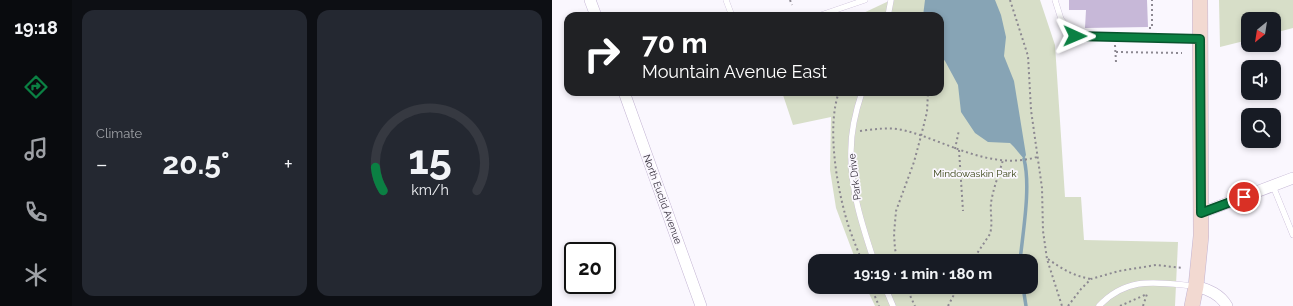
<!DOCTYPE html>
<html lang="en">
<head>
<meta charset="utf-8">
<style>
  body { margin:0; font-family:Raleway,sans-serif; background:#242831; color:#f1f3f6; height:100vh; display:flex; flex-direction:column; font-size:15px; white-space:nowrap }
  * { box-sizing:border-box; margin:0 }
  p { font-size:13px; color:#9ea1a6 }
  .icon { flex:none; width:22px; height:22px; fill:none; stroke:currentColor; stroke-width:2; stroke-linecap:round; stroke-linejoin:round }
  .map { position:relative; flex:1; overflow:hidden }
  .drawer { display:flex; flex-direction:column; gap:10px; padding:10px; background:#0d0f14; width:480px }
  .drawer>* { flex:none }
  .banner { position:absolute; left:12px; top:12px; width:380px; height:84px; border-radius:12px; box-shadow:0 2px 6px #0003; background:#202124; color:#fff; overflow:hidden }
  .needle { width:26px; rotate:210deg }
  .buttons { position:absolute; left:689px; top:12px; display:grid; gap:8px }
  .buttons a { display:grid; place-items:center; width:40px; height:40px; border-radius:8px; background:#171b24; box-shadow:0 2px 6px #0003; font-size:20px }
  .speed { position:absolute; left:12px; top:242px; display:flex; gap:8px; font-size:20px; font-weight:700; text-align:center }
  .speed>* { display:grid; place-content:center; width:52px; height:52px; border-radius:50%; background:#171b24; box-shadow:0 2px 6px #0003; line-height:1 }
  .speed .limit { border:2px solid #111; border-radius:6px; background:#fff; color:#111 }
  .pin { position:absolute; display:grid; place-items:center; width:34px; height:34px; color:#fff; margin:-17px; border:2px solid #fff; border-radius:50%; box-shadow:0 1px 4px #0007 }
  .me { position:absolute; width:44px; margin:-22px; rotate:91deg; stroke-linejoin:round; filter:drop-shadow(0 0 3px #0008) }
  .turn { display:flex; align-items:center; gap:14px; height:84px; padding:0 12px; font-size:18px }
  .turn .icon { width:52px; height:52px; stroke-width:2.5 }
  .turn b { display:block; font-size:28px; line-height:34px }
  .big { font-size:30px; font-weight:700; line-height:1.1 }
  .drawer .card { flex:1; display:flex; flex-direction:column; justify-content:center; gap:6px; min-width:0; padding:0 14px; border-radius:12px; background:#242831 }
  .drawer .dial { align-items:center; gap:0 }
  .dial svg { height:104px; overflow:visible; fill:none; stroke:#363941; stroke-width:7; stroke-linecap:round; text-anchor:middle }
  .dial text { fill:#f1f3f6; stroke:none }
  .heat { display:flex; justify-content:space-between; align-items:center; font-size:22px; direction:ltr }
  .drawer .tiles { flex:1; display:grid; gap:10px; grid-template-columns:repeat(2,1fr) }
  .trip { position:absolute; left:256px; top:254px; width:230px; height:40px; border-radius:12px; background:#171b24; box-shadow:0 2px 6px #0003; font-weight:700; line-height:40px; text-align:center }
  main { display:flex; flex:1; min-height:0 }
  .tab-bar { display:flex; flex-direction:column; width:72px; justify-content:space-around; align-items:center; background:#090b0e; color:#9ea1a6 }
  .tab-bar .icon { width:28px; height:28px }
  .tab-bar .selected { color:#0b8043 }
  .tab-bar b { font-size:18px; color:#f1f3f6 }
  .map>svg:first-child { display:block }
  .green { fill:#d7dec8 }
  .water { fill:#87a4b5 }
  .lines { fill:none; stroke-linecap:round; stroke-linejoin:round }
  .stream { stroke:#87a4b5; stroke-width:3.5 }
  .building { fill:#c7b8d8 }
  .lane-casing { stroke:#c3b4d3; stroke-width:6 }
  .street-casing { stroke:#c3b4d3; stroke-width:12 }
  .secondary-casing { stroke:#c3b4d3; stroke-width:16 }
  .path { stroke:#8c8891; stroke-width:2; stroke-dasharray:2 3; stroke-linecap:butt }
  .lane { stroke:#fff; stroke-width:5.5 }
  .street { stroke:#fff; stroke-width:11 }
  .secondary { stroke:#f2d9d1; stroke-width:15 }
  .route-casing { stroke:#07532c; stroke-width:10 }
  .route { stroke:#0b8043; stroke-width:7 }
  .labels { text-anchor:middle; stroke-width:3.5; stroke-linejoin:round; paint-order:stroke }
  .park-label { font-size:10px; fill:#364212; stroke:#faf7fe }
  .street-label { font-size:10px; fill:#2f2935; stroke:#faf7fe }
</style>
</head>
<body>
<main>
<nav class="tab-bar">
<b>19:18</b>
<svg class="icon selected" aria-label="directions" viewBox="0 0 24 24"><path d="M12 3l9 9-9 9-9-9zM9 14v-3h6M13 9l2 2-2 2"/></svg>
<svg class="icon" aria-label="music" viewBox="0 0 24 24"><path d="M9 18V5l10-2v13"/><circle cx="6" cy="18" r="3"/><circle cx="16" cy="16" r="3"/></svg>
<svg class="icon" aria-label="phone" viewBox="0 0 24 24"><path d="M5 4h4l2 5-3 2q2 4 5 5l2-3 5 2v4C11 20 4 13 5 4z"/></svg>
<svg class="icon" aria-label="climate" viewBox="0 0 24 24"><path d="M12 3v18M4 7l16 10M4 17L20 7"/></svg>
</nav>
<section class="drawer">
<div class="tiles">
<div class="card"><p>Climate</p>
<div class="heat"><a>−</a><b class="big">20.5°</b><a>+</a></div>
</div>
<div class="card dial"><svg viewBox="0 0 100 80">
<path d="M14 69A42 42 0 1 1 86 69"/>
<path d="M14 69A42 42 0 0 1 8 51" stroke="#0b8043"/>
<text x="50" y="56" font-size="32" font-weight="700">15</text>
<text x="50" y="72" font-size="11">km/h</text>
</svg></div>
</div>
</section>
<div class="map">
<svg width="741" height="306" viewBox="0 0 741 306">
  <rect width="100%" height="100%" fill="#faf7fe"/>
  <path class="green" d="M339,0h149l15,45 10,152h16l3,43 94,2 -3,64h-300l-9,-19h165v-26h-175l-20,-53 -6,-38 1,-53 -38,8 -11,-33h158v-76h-83z
    M667,0h74v28l-19,5v-14h-26v21l-28,7z"/>
  <path class="water" d="M373,0h70l6,15 5,22 -2,19 10,25 12,74 -2,4 -10,-12 -4,-4 -22,-1 -13,-9 -14,-21 -3,-27 -13,-24 -5,-6v-39h-17z"/>
  <g class="lines">
    <path class="stream" d="M468,261c3,-30 11,-74 4,-102
      M471,287l3,19"/>
  </g>
  <path class="building" d="M517,0h78l1,27 -63,1 1,-18h-17z"/>
  <g class="lines">
    <defs>
      <path id="lane" d="M174,0l6,16
        M503,0l6,19 14,18 125,2
        M266,16l47,-16
        M336,16l3,-16
        M310,92c-6,18 -11,38 -11,58 -1,38 11,75 23,111
        M721,186l20,49
        M333,287l8,19
        M547,306c29,-31 59,-23 97,-20"/>
      <path id="street" d="M38,0l6,16
        M72,92l77,214
        M649,213l92,-35
        M644,286c13,4 24,8 31,20"/>
      <path id="secondary" d="M640,306l4,-20 5,-50 -1,-236"/>
    </defs>
    <use href="#lane" class="lane-casing"/>
    <use href="#street" class="street-casing"/>
    <use href="#secondary" class="secondary-casing"/>
    <path class="path" d="M238,0l2,5
      M458,0l18,56 3,54 11,78 1,43 4,28 15,47
      M313,16h4
      M597,28h3v-28
      M563,45l1,17
      M564,52l66,1
      M287,92c-12,33 -3,89 6,122 4,16 11,32 17,47
      M308,131c15,-2 29,-4 43,-1 44,11 87,41 134,27
      M403,149l4,-19
      M407,150l4,61
      M496,259c14,10 26,17 43,20
      M346,261l-3,-12 -1,-15 2,-23 18,-49 7,-26 6,-24 1,-20
      M420,261l18,-27c3,-11 0,-21 1,-31 2,-14 8,-29 12,-43
      M319,287l8,19
      M354,287l9,19
      M396,306l10,-19
      M516,306l13,-17 10,-10 28,-8 37,-6 27,3
      M568,306l27,-12
      M591,306l4,-12"/>
    <use href="#lane" class="lane"/>
    <use href="#street" class="street"/>
    <use href="#secondary" class="secondary"/>
  </g>
  <g class="lines">
    <defs>
      <path id="route" d="M523,36l125,3 1,174 43,-16"/>
    </defs>
    <use href="#route" class="route-casing"/>
    <use href="#route" class="route"/>
  </g>
  <g class="labels">
    <g class="park-label">
      <text x="423" y="177">Mindowaskin Park</text>
    </g>
    <g class="street-label">
      <text transform="translate(302 177) rotate(-97)" y="4">Park Drive</text>
      <text transform="translate(111 199) rotate(70)" y="4">North Euclid Avenue</text>
    </g>
  </g>
</svg>
<div class="buttons">
<a><svg class="needle" viewBox="-14 -14 28 28"><path d="M0-13l5 13h-10z" fill="#e53935"/><path d="M0 13l5-13h-10z" fill="#9ea1a6"/></svg></a>
<a><svg class="icon" aria-label="sound" viewBox="0 0 24 24"><path d="M4 9h4l5-4v14l-5-4H4zM17 9q2 3 0 6"/></svg></a>
<a><svg class="icon" aria-label="search" viewBox="0 0 24 24"><circle cx="10" cy="10" r="6"/><path d="M15 15l6 6"/></svg></a>
</div>
<div class="speed"><div class="limit">20</div></div>
<div class="pin" style="left:692px;top:197px;background:#d93025"><svg class="icon" aria-label="arrive" viewBox="0 0 24 24"><path d="M6 21V4h12l-3 4 3 4H6"/></svg></div>
<svg class="me" style="left:523px;top:36px" viewBox="-20 -20 40 40"><path d="M0-17L14 15 0 8-14 15z" fill="#0b8043" stroke="#fff" stroke-width="4"/></svg>
<div class="trip">19:19 · 1 min · 180 m</div>
<div class="banner">
<div class="turn"><svg class="icon" aria-label="right" viewBox="0 0 24 24"><path d="M7 20v-9h11M14 6l5 5-5 5"/></svg><div><b>70 m</b>Mountain Avenue East</div></div>
</div>
</div>
</main>
</body>
</html>
